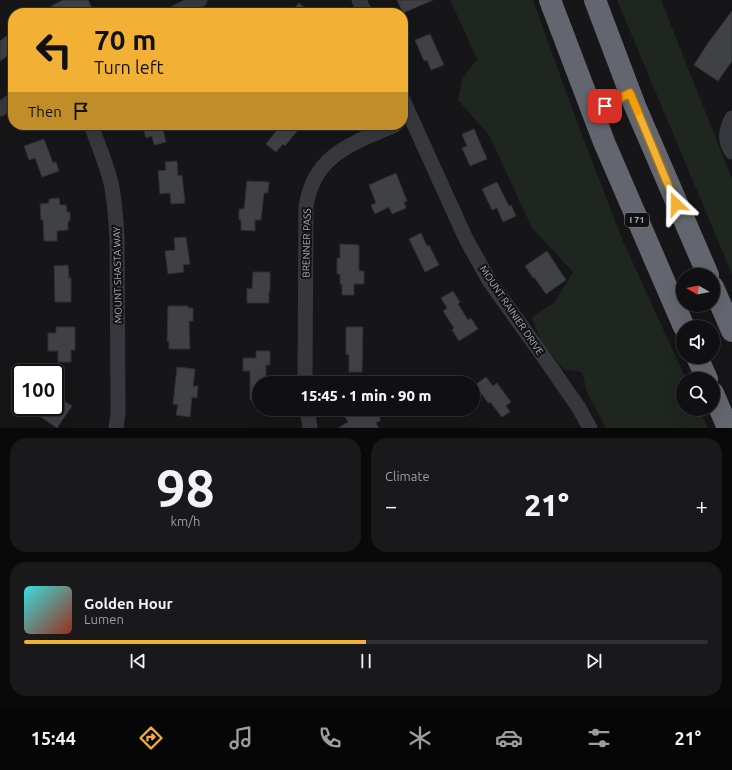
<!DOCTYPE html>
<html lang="en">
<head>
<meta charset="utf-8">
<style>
  body { margin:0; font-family:Ubuntu,sans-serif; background:#19191b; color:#f1f3f6; height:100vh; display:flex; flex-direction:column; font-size:15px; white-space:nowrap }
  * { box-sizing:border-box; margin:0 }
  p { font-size:13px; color:#9c9d9f }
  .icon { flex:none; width:22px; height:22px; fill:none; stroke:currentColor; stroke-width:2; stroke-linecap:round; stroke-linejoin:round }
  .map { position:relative; height:428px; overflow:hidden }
  .details { display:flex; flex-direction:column; gap:10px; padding:10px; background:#09090a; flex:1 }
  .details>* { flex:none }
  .top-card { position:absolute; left:8px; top:8px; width:400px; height:122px; border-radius:16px; box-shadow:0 4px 16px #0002,0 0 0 1px #303032; background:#f2b134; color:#111; overflow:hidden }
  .needle { width:26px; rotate:279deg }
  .tools { position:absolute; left:676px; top:268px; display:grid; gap:8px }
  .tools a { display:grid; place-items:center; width:44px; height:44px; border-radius:50%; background:#101012; box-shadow:0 4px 16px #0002,0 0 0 1px #303032; font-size:20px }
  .speed { position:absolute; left:12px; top:364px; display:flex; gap:8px; font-size:20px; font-weight:700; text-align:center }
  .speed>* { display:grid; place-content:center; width:52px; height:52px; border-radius:50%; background:#101012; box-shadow:0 4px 16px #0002,0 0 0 1px #303032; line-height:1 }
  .speed .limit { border:2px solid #111; border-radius:6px; background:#fff; color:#111 }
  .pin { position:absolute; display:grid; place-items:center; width:34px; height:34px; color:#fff; margin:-17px; border-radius:8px; box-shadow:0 2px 6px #0006 }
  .me { position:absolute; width:44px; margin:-22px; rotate:337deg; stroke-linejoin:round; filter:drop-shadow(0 0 3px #0008) }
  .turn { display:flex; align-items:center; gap:14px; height:84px; padding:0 20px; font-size:18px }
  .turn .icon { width:52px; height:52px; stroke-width:2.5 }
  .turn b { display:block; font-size:28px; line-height:34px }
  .then { display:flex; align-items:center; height:38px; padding:0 20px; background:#0003; gap:8px; font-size:15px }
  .big { font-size:30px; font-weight:800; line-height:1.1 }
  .details .widget { flex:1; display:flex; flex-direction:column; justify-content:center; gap:6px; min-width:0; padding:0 14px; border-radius:16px; background:#19191b }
  .details .dial { align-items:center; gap:0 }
  .dial b { font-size:52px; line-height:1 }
  .song { display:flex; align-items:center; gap:12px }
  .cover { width:48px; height:48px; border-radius:6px; background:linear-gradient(135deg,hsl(180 70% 55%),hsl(10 70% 35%)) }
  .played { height:4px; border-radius:2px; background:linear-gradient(90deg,#f2b134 50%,#303032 50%) }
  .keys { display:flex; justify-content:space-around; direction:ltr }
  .heat { display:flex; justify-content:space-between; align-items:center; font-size:22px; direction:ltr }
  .details .tiles { flex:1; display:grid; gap:10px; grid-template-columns:1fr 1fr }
  .widget:last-child { grid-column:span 2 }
  .trip { position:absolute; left:252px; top:376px; width:228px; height:40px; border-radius:20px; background:#101012; box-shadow:0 4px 16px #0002,0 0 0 1px #303032; font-weight:800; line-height:40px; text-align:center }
  .menu { display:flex; height:64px; justify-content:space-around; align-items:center; background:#060607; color:#9c9d9f }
  .menu .icon { width:28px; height:28px }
  .menu .selected { color:#f2b134 }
  .menu b { font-size:18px; color:#f1f3f6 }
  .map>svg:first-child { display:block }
  .green { fill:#1e261f }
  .building { fill:#404145; stroke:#303034 }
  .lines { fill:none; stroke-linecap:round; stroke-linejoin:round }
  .minor { stroke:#37383d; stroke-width:15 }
  .highway { stroke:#63666e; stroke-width:22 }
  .route-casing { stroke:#9d7322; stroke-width:10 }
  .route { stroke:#f2b134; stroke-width:7 }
  .slow { stroke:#f59e0b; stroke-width:7 }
  .labels { text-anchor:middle; stroke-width:4; stroke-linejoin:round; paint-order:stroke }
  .shield { fill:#111113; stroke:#7b7e86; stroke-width:1 }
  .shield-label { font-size:9px; font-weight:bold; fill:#a8adb8 }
  .street-label { font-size:10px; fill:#a8adb8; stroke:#111113 }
</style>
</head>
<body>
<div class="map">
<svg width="732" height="428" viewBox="0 0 732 428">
  <rect width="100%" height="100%" fill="#161618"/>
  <path class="green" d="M450,0h83l41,114 48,125 64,140h-3v30h16l9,19h-102l-19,-36 -5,-20 -19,-3 -23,-29 -8,-23 22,-14 19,-31 -41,-44 -43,-93 -31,-35 4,-21 15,-20z
    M617,0h44l71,179v95z"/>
  <path class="building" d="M63,0h25l5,10 -7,3h-31l-4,-7z
    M397,0h36l-30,13z
    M299,3l12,10h-21z
    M732,11v50l-14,20 -24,-16 14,-22z
    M13,31v21l-13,9v-20z
    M430,34l14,31 -13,5 -4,-10 -3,1 -9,-21z
    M142,125h20l4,17 -12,3 -2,-9 -6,2z
    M281,125h21l-17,21 -2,-2 -7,8 -10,-8z
    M474,129l13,30 -17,7 -8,-18 5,-2 -5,-12z
    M44,139l9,24 3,-1 3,9 -17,6 -7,-19 -6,2 -5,-14z
    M177,161l1,15 4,-1 3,28 -14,1 -1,-11 -10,1 -2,-23 8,-1 -1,-8z
    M396,173l11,28 -3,1 2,6 -14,6 -3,-7 -14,7 -4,-9 5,-2 -7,-18z
    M247,181l22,1 -1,11h-4l-3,27h-6v11l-14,-1v-10h-2v-11h5z
    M497,182l12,24 2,-1 5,11 -13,6 -6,-14 -5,2 -10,-21z
    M59,198l1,7h6l1,7h3v9h-2v9l-11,1v10h-13l-1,-21h-2l-1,-16 9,-1v-4z
    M421,233l6,13 2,-1 10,20 -14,7 -16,-33z
    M186,237l4,27 -7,1 1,7 -16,2 -3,-23 10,-1 -1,-12z
    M340,244l19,1v26h5v13h-10v11h-12v-11h-2v-10h-3v-16h3z
    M547,251l19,29 -20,14 -12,-17 -1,1 -8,-12z
    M68,265l1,13h2v24h-16l-1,-36z
    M253,272h17v19h-1v12h-22v-15l5,1z
    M453,291l7,11 -2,2 10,16 3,-2 7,11 -19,12 -7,-11 2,-2 -11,-17 4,-3 -6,-10z
    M168,306h20v2h5v13h-4l1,28h-21v-8h-2z
    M56,327h19v23h-4v12h-13v-11h-10v-18h8z
    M346,327h17l-1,45h-13v-17l-3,-1z
    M256,351h14v14h-4v18h-7v17h-9v-29h-7v-13h13z
    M177,367l18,2 -2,17h5l-1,12 -5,-1 -2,20 -14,-2 2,-10 -5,-1z
    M486,377l7,9 4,-3 14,19 -5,4 4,6 -8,5 -12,-15 -2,1 -13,-18z
    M61,399l11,7 -15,22 -31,-21h30z
    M354,409h9l4,7 8,-5 6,9 -5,3 3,5h-41l10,-6 -4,-6z"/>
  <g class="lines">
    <path class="minor" d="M359,0l6,13
      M175,13l25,-13
      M403,100l63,139 24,43 53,74 36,52 11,20
      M0,109l13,-9
      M593,113l37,-20
      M732,118c-6,11 -8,23 0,34
      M91,125c7,19 15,38 20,58 4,18 5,37 6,55l1,175 -2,15
      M305,383l1,-176c7,-52 47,-64 89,-82
      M307,409l3,19"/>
    <path class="highway" d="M550,0l54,142 80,185
      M595,0l40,106 73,169
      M713,287l19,44
      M697,357l10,22
      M713,393l15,35"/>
  </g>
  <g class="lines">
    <defs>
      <path id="route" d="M605,106l25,-13 46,111"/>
    </defs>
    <use href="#route" class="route-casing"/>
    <use href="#route" class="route"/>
    <path class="slow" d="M622,97l8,-4 8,19"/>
  </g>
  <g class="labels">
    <rect class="shield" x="625" y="213" width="24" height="14" rx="3"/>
    <g class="shield-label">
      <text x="637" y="223">I 71</text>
    </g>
    <g class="street-label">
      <text transform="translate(306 243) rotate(-89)" y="4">BRENNER PASS</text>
      <text transform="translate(117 275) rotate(-91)" y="4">MOUNT SHASTA WAY</text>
      <text transform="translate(512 310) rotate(56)" y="4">MOUNT RAINIER DRIVE</text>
    </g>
  </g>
</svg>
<div class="tools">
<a><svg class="needle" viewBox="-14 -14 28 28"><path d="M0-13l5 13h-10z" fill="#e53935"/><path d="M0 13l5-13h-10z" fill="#9c9d9f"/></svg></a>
<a><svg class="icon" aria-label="sound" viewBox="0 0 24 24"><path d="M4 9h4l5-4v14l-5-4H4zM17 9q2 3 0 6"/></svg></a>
<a><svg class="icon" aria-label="search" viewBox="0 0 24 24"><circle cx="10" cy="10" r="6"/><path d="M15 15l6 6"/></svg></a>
</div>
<div class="speed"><div class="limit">100</div></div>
<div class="pin" style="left:605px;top:106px;background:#d93025"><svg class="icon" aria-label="arrive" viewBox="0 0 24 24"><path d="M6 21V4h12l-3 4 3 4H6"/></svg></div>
<svg class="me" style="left:676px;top:204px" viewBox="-20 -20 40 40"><path d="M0-17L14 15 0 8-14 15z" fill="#f2b134" stroke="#fff" stroke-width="4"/></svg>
<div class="trip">15:45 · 1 min · 90 m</div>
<div class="top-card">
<div class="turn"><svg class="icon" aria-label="left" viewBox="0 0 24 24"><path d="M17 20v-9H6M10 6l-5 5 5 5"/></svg><div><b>70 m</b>Turn left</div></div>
<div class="then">Then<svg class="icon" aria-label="arrive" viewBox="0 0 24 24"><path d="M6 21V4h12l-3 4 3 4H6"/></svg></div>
</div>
</div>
<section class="details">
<div class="tiles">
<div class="widget dial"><b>98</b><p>km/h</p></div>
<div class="widget"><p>Climate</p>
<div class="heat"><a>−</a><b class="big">21°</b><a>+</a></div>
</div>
<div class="widget">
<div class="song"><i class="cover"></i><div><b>Golden Hour</b><p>Lumen</p></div></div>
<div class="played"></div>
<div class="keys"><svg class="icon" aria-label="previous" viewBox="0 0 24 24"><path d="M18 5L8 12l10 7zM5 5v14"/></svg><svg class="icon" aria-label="pause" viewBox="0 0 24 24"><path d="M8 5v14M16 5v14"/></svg><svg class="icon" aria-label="next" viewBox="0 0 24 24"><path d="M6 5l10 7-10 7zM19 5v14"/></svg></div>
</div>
</div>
</section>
<nav class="menu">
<b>15:44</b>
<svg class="icon selected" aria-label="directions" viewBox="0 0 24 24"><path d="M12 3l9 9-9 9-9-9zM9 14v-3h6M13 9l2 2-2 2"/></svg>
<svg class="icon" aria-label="music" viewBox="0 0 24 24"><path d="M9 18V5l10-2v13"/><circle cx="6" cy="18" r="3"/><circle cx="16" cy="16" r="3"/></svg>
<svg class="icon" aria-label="phone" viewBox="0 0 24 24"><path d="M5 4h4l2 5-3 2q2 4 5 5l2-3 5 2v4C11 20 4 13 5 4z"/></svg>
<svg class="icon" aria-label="climate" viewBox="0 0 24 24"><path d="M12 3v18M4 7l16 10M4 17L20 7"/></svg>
<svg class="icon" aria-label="car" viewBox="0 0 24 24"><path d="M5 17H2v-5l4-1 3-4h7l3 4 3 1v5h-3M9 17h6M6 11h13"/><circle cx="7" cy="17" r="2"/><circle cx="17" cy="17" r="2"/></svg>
<svg class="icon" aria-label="filters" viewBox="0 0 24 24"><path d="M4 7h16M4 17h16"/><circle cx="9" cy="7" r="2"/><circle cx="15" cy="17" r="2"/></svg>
<b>21°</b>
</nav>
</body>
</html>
